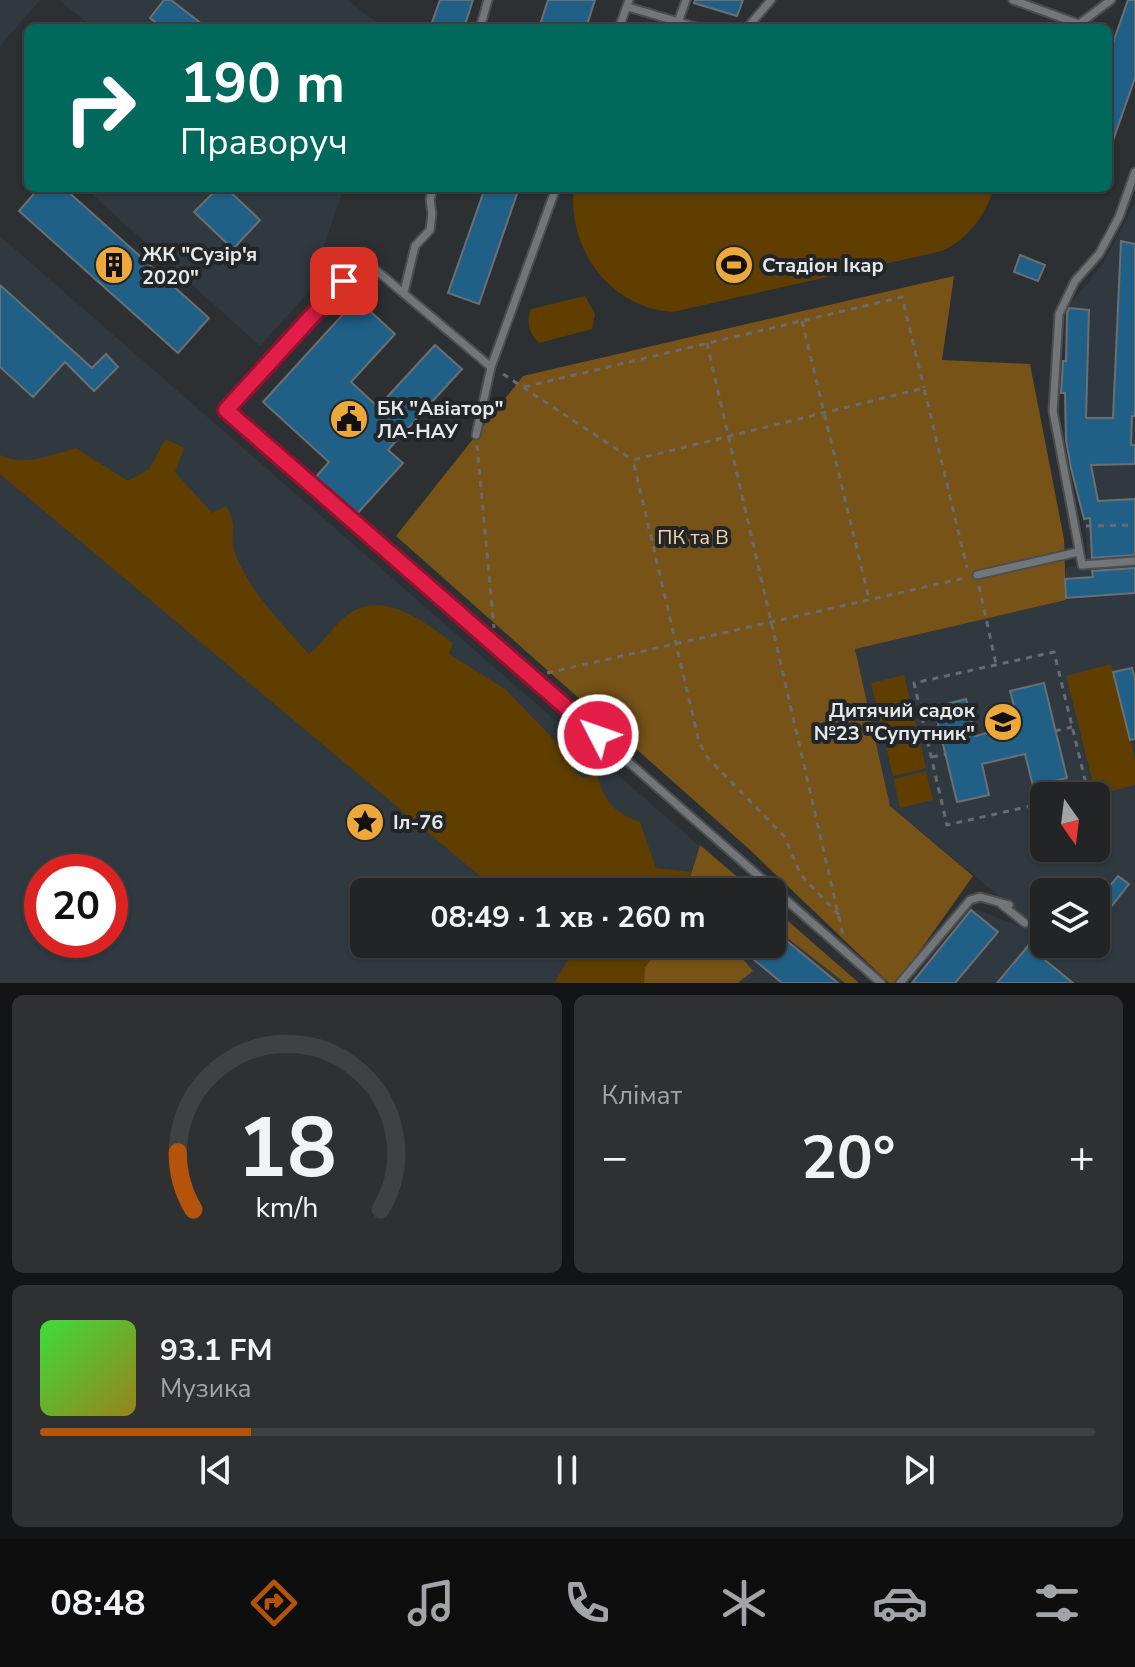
<!DOCTYPE html>
<html lang="uk">
<head>
<meta charset="utf-8">
<style>
  body { margin:0; font-family:"Nunito Sans",sans-serif; background:#2e3032; color:#f1f3f6; height:100vh; display:flex; flex-direction:column; font-size:30px; white-space:nowrap }
  * { box-sizing:border-box; margin:0 }
  p { font-size:26px; color:#a2a4a7 }
  .icon { flex:none; width:44px; height:44px; fill:none; stroke:currentColor; stroke-width:2; stroke-linecap:round; stroke-linejoin:round }
  .map { position:relative; height:983px; overflow:hidden }
  .panel { display:flex; flex-direction:column; gap:12px; padding:12px; background:#131415; flex:1 }
  .panel>* { flex:none }
  .top-card { position:absolute; left:24px; top:24px; width:1088px; height:168px; border-radius:12px; box-shadow:0 2px 6px #0004,0 0 0 2px #3f4143; background:#00695c; color:#fff; overflow:hidden }
  .needle { width:52px; rotate:166deg }
  .buttons { position:absolute; left:1030px; top:782px; display:grid; gap:16px }
  .buttons a { display:grid; place-items:center; width:80px; height:80px; border-radius:12px; background:#222426; box-shadow:0 2px 6px #0004,0 0 0 2px #3f4143; font-size:40px }
  .speed { position:absolute; left:24px; top:854px; display:flex; gap:16px; font-size:40px; font-weight:700; text-align:center }
  .speed>* { display:grid; place-content:center; width:104px; height:104px; border-radius:50%; background:#222426; box-shadow:0 2px 6px #0004,0 0 0 2px #3f4143; line-height:1 }
  .speed .limit { border:12px solid #d22; background:#fff; color:#111 }
  .pin { position:absolute; display:grid; place-items:center; width:68px; height:68px; color:#fff; margin:-34px; border-radius:16px; box-shadow:0 4px 12px #0006 }
  .me { position:absolute; width:88px; margin:-44px; rotate:311deg; stroke-linejoin:round; filter:drop-shadow(0 0 6px #0008) }
  .turn { display:flex; align-items:center; gap:28px; height:168px; padding:0 24px; font-size:36px }
  .turn .icon { width:104px; height:104px; stroke-width:2.5 }
  .turn b { display:block; font-size:56px; line-height:68px }
  .big { font-size:60px; font-weight:700; line-height:1.1 }
  .panel .card { flex:1; display:flex; flex-direction:column; justify-content:center; gap:12px; min-width:0; padding:0 28px; border-radius:12px; background:#2e3032 }
  .panel .dial { align-items:center; gap:0 }
  .dial svg { height:208px; overflow:visible; fill:none; stroke:#3f4143; stroke-width:7; stroke-linecap:round; text-anchor:middle }
  .dial text { fill:#f1f3f6; stroke:none }
  .song { display:flex; align-items:center; gap:24px }
  .cover { width:96px; height:96px; border-radius:12px; background:linear-gradient(135deg,hsl(120 70% 55%),hsl(50 70% 35%)) }
  .played { height:8px; border-radius:4px; background:linear-gradient(90deg,#b45309 20%,#3f4143 20%) }
  .keys { display:flex; justify-content:space-around; direction:ltr }
  .heat { display:flex; justify-content:space-between; align-items:center; font-size:44px; direction:ltr }
  .panel .tiles { flex:1; display:grid; gap:12px; grid-template-columns:1fr 1fr }
  .card:last-child { grid-column:span 2 }
  .trip { position:absolute; left:350px; top:878px; width:436px; height:80px; border-radius:12px; background:#222426; box-shadow:0 2px 6px #0004,0 0 0 2px #3f4143; font-weight:700; line-height:80px; text-align:center }
  .tab-bar { display:flex; height:128px; justify-content:space-around; align-items:center; background:#0e0e0f; color:#a2a4a7 }
  .tab-bar .icon { width:56px; height:56px }
  .tab-bar .current { color:#b45309 }
  .tab-bar b { font-size:36px; color:#f1f3f6 }
  .map>svg:first-child { display:block }
  .built { fill:#303940; fill-rule:evenodd }
  .green { fill:#5f3e00 }
  .forest { fill:#785317 }
  .building { fill:#206086; stroke:#6b6f72; stroke-width:2 }
  .lines { fill:none; stroke-linecap:round; stroke-linejoin:round }
  .service-casing { stroke:#4b4e50; stroke-width:11 }
  .path { stroke:#696b6e; stroke-width:3; stroke-dasharray:6 6; stroke-linecap:butt }
  .service { stroke:#727679; stroke-width:7 }
  .route-casing { stroke:#92132f; stroke-width:20 }
  .route { stroke:#e11d48; stroke-width:14 }
  .labels { text-anchor:middle; stroke-width:8; stroke-linejoin:round; paint-order:stroke }
  .poi-label { font-size:20px; font-weight:bold; fill:#e5e7e8; stroke:#232629; text-anchor:start }
  .park-label { font-size:20px; fill:#f7d5a7; stroke:#232629 }
</style>
</head>
<body>
<div class="map">
<svg width="1135" height="983" viewBox="0 0 1135 983">
  <rect width="100%" height="100%" fill="#2d3033"/>
  <path class="built" d="M0,0h40l-40,46z
    M59,0h288l37,28h-290z
    M85,188h259l-37,106 -47,52z
    M1135,203v780h-225l60,-76 56,22 -3,-13 -133,-110 -35,-157 211,-49 39,-4 -39,2v-30l21,-5 -1,-28 -22,-114 3,-113 36,-44zM1044,796h52v52h-52zM1044,892h52v52h-52z
    M0,236l752,656h-388v52h408v-34l81,73h-853zM42,872h68v68h-68z"/>
  <path class="green" d="M574,188h420c-9,28 -26,51 -52,63l-269,61c-63,-4 -106,-63 -99,-124z
    M585,296l10,18 -3,15 -53,14c-10,-9 -13,-22 -8,-34z
    M166,439l18,9 -9,24 37,41 14,-7c14,22 2,29 9,47 15,39 46,70 74,101 15,-12 29,-35 46,-44 33,-17 72,14 98,33l-4,11 56,35 65,67 3,14 10,8 14,-6c6,29 16,40 43,50l16,46 36,4 -6,20h-187l-499,-418v-19c23,12 51,0 76,-7l52,33 21,-12z
    M1111,664l24,95v26l-39,10 -30,-119z
    M904,675l7,29 -33,8 -7,-29z
    M912,707l6,29 -33,8 -6,-29z
    M919,739l7,29 -33,8 -7,-29z
    M926,771l7,29 -33,8 -6,-29z
    M561,944h104l-20,23 -1,16h-90l18,-29z"/>
  <path class="forest" d="M954,276l-12,84 88,4 34,175 2,61 -211,49 35,157 83,70 -76,107h-8l-140,-134 -353,-313 127,-160z
    M700,845l55,47h-69z
    M772,907l87,76h-14l-73,-57z
    M665,944h70l-2,3 20,24 -15,12h-94l1,-16z"/>
  <path class="building" d="M164,0h7l36,28h-44l-13,-10z
    M440,0h33l-9,28h-34z
    M548,0h47l-9,28h-47z
    M695,0h48l-6,16 -43,-13z
    M1128,0h7v78l-25,71 -2,-1v-91z
    M39,188h25l145,130 -31,35 -159,-142z
    M218,188h8l34,32 -27,29 -39,-37z
    M485,188h34l-40,116 -31,-11z
    M1121,241l14,3v172h-3l-1,29h4v19l-44,1 7,36 37,-2v56l-43,3 -2,-40 -6,1 -13,-51 -5,-28 -1,-47h-4l2,-32h3l1,-48 2,-5 20,2 -3,108h27z
    M1020,255l25,10 -7,16 -24,-9z
    M0,285l92,83 14,-14 12,13 -24,24 -29,-29 -32,35 -33,-30z
    M357,299l38,35 -44,48 27,25 57,-62 27,24 -74,81 15,13 -47,52 -41,-37 14,-16 -66,-60z
    M1135,568v25l-69,5 -1,-19 28,-2 -1,-6z
    M1132,668l3,11v60l-5,1 -17,-68z
    M1044,683l23,95 -34,8 -8,-32 -43,10 7,31 -32,7 -23,-95 32,-8 9,37 44,-11 -9,-34z
    M1118,876l11,8 -33,42v-37l7,5z
    M971,910l27,22 -43,51h-43z
    M778,934l14,11 46,38h-56l-47,-39h37z
    M1028,946l45,37h-76z"/>
  <g class="lines">
    <defs>
      <path id="service" d="M1013,0l66,24 32,-24
        M628,7l71,21
        M678,22l8,-22
        M480,28l8,-28
        M619,28l10,-28
        M747,28l24,-28
        M1135,172l-16,45 -20,37 -24,27 -16,33 -6,97 29,154 53,-4
        M404,292l11,-46 15,-16 2,-16 -2,-15 3,-11
        M491,367l65,-179
        M476,435l15,-68 -127,-107 -138,150 655,573
        M977,575l101,-23
        M1002,905l23,18
        M900,983l70,-83 10,-3 29,8"/>
    </defs>
    <use href="#service" class="service-casing"/>
    <path class="path" d="M802,321l67,278
      M707,343l136,592
      M503,374l130,86
      M524,387l378,-90 22,91
      M477,445l17,183
      M1086,526l49,-1
      M979,586l17,78
      M547,673l418,-95
      M1055,731l17,-4
      M932,757l14,-3
      M1044,803l-97,22 -33,-142 140,-31 34,140 -15,4
      M839,915l-38,-40 -17,-39 -77,-79 -8,-15 -66,-282 291,-72 43,180"/>
    <use href="#service" class="service"/>
  </g>
  <g class="lines">
    <defs>
      <path id="route" d="M344,281l-118,129 372,325"/>
    </defs>
    <use href="#route" class="route-casing"/>
    <use href="#route" class="route"/>
  </g>
  <defs>
    <symbol id="building-disc" viewBox="-11 -11 22 22"><circle r="9.5" fill="#eda83b" stroke="#232629"/><path d="M-4-6H4V6H1V3H-1V6H-4ZM-2.5-4.3h1.7v1.8h-1.7ZM.8-4.3h1.7v1.8H.8ZM-2.5-1h1.7V.8h-1.7ZM.8-1h1.7V.8H.8Z" fill="#111"/></symbol>
    <symbol id="stadium-disc" viewBox="-11 -11 22 22"><circle r="9.5" fill="#eda83b" stroke="#232629"/><path d="M0-5a6.5 5 0 1 0 0 10a6.5 5 0 1 0 0-10ZM-3.5-1.8h7v3.6h-7Z" fill="#111"/></symbol>
    <symbol id="civic-disc" viewBox="-11 -11 22 22"><circle r="9.5" fill="#eda83b" stroke="#232629"/><path d="M-.6-6.5H3V-4.5H.6V-3L4-1V1h2V6H-6V1h2V-1L-.6-3ZM-1.2 2.5V6h2.4V2.5Z" fill="#111"/></symbol>
    <symbol id="school-disc" viewBox="-11 -11 22 22"><circle r="9.5" fill="#eda83b" stroke="#232629"/><path d="M0-5L7-2L0 1L-7-2ZM-4 1L0 2.5L4 1V4Q0 6-4 4Z" fill="#111"/></symbol>
    <symbol id="sight-disc" viewBox="-11 -11 22 22"><circle r="9.5" fill="#eda83b" stroke="#232629"/><path d="M0-6L1.8-2.2L6-1.7L2.9 1.2L3.7 5.4L0 3.3L-3.7 5.4L-2.9 1.2L-6-1.7L-1.8-2.2Z" fill="#111"/></symbol>
  </defs>
  <g fill-rule="evenodd">
    <use href="#building-disc" x="92" y="243" width="44" height="44"/>
    <use href="#stadium-disc" x="712" y="243" width="44" height="44"/>
    <use href="#civic-disc" x="327" y="397" width="44" height="44"/>
    <use href="#school-disc" x="981" y="700" width="44" height="44"/>
    <use href="#sight-disc" x="343" y="800" width="44" height="44"/>
  </g>
  <g class="labels">
    <g class="poi-label">
      <text x="142" y="261">ЖК "Сузір'я<tspan x="142" dy="23">2020"</tspan></text>
      <text x="762" y="272">Стадіон Ікар</text>
      <text x="377" y="415">БК "Авіатор"<tspan x="377" dy="23">ЛА-НАУ</tspan></text>
      <text x="975" y="717" text-anchor="end">Дитячий садок<tspan x="975" dy="23">№23 "Супутник"</tspan></text>
      <text x="393" y="829">Іл-76</text>
    </g>
    <g class="park-label">
      <text x="693" y="544">ПК та В</text>
    </g>
  </g>
</svg>
<div class="buttons">
<a><svg class="needle" viewBox="-14 -14 28 28"><path d="M0-13l5 13h-10z" fill="#e53935"/><path d="M0 13l5-13h-10z" fill="#a2a4a7"/></svg></a>
<a><svg class="icon" aria-label="layers" viewBox="0 0 24 24"><path d="M12 4l9 5-9 5-9-5zM3 14l9 5 9-5"/></svg></a>
</div>
<div class="speed"><div class="limit">20</div></div>
<div class="pin" style="left:344px;top:281px;background:#d93025"><svg class="icon" aria-label="arrive" viewBox="0 0 24 24"><path d="M6 21V4h12l-3 4 3 4H6"/></svg></div>
<svg class="me" style="left:598px;top:735px" viewBox="-20 -20 40 40"><circle r="17" fill="#e11d48" stroke="#fff" stroke-width="3"/><path d="M0-11L8 9 0 5-8 9z" fill="#fff"/></svg>
<div class="trip">08:49 · 1 хв · 260 m</div>
<div class="top-card">
<div class="turn"><svg class="icon" aria-label="right" viewBox="0 0 24 24"><path d="M7 20v-9h11M14 6l5 5-5 5"/></svg><div><b>190 m</b>Праворуч</div></div>
</div>
</div>
<section class="panel">
<div class="tiles">
<div class="card dial"><svg viewBox="0 0 100 80">
<path d="M14 69A42 42 0 1 1 86 69"/>
<path d="M14 69A42 42 0 0 1 8 47" stroke="#b45309"/>
<text x="50" y="56" font-size="32" font-weight="700">18</text>
<text x="50" y="72" font-size="11">km/h</text>
</svg></div>
<div class="card"><p>Клімат</p>
<div class="heat"><a>−</a><b class="big">20°</b><a>+</a></div>
</div>
<div class="card">
<div class="song"><i class="cover"></i><div><b>93.1 FM</b><p>Музика</p></div></div>
<div class="played"></div>
<div class="keys"><svg class="icon" aria-label="previous" viewBox="0 0 24 24"><path d="M18 5L8 12l10 7zM5 5v14"/></svg><svg class="icon" aria-label="pause" viewBox="0 0 24 24"><path d="M8 5v14M16 5v14"/></svg><svg class="icon" aria-label="next" viewBox="0 0 24 24"><path d="M6 5l10 7-10 7zM19 5v14"/></svg></div>
</div>
</div>
</section>
<nav class="tab-bar">
<b>08:48</b>
<svg class="icon current" aria-label="directions" viewBox="0 0 24 24"><path d="M12 3l9 9-9 9-9-9zM9 14v-3h6M13 9l2 2-2 2"/></svg>
<svg class="icon" aria-label="music" viewBox="0 0 24 24"><path d="M9 18V5l10-2v13"/><circle cx="6" cy="18" r="3"/><circle cx="16" cy="16" r="3"/></svg>
<svg class="icon" aria-label="phone" viewBox="0 0 24 24"><path d="M5 4h4l2 5-3 2q2 4 5 5l2-3 5 2v4C11 20 4 13 5 4z"/></svg>
<svg class="icon" aria-label="climate" viewBox="0 0 24 24"><path d="M12 3v18M4 7l16 10M4 17L20 7"/></svg>
<svg class="icon" aria-label="car" viewBox="0 0 24 24"><path d="M5 17H2v-5l4-1 3-4h7l3 4 3 1v5h-3M9 17h6M6 11h13"/><circle cx="7" cy="17" r="2"/><circle cx="17" cy="17" r="2"/></svg>
<svg class="icon" aria-label="filters" viewBox="0 0 24 24"><path d="M4 7h16M4 17h16"/><circle cx="9" cy="7" r="2"/><circle cx="15" cy="17" r="2"/></svg>
</nav>
</body>
</html>
